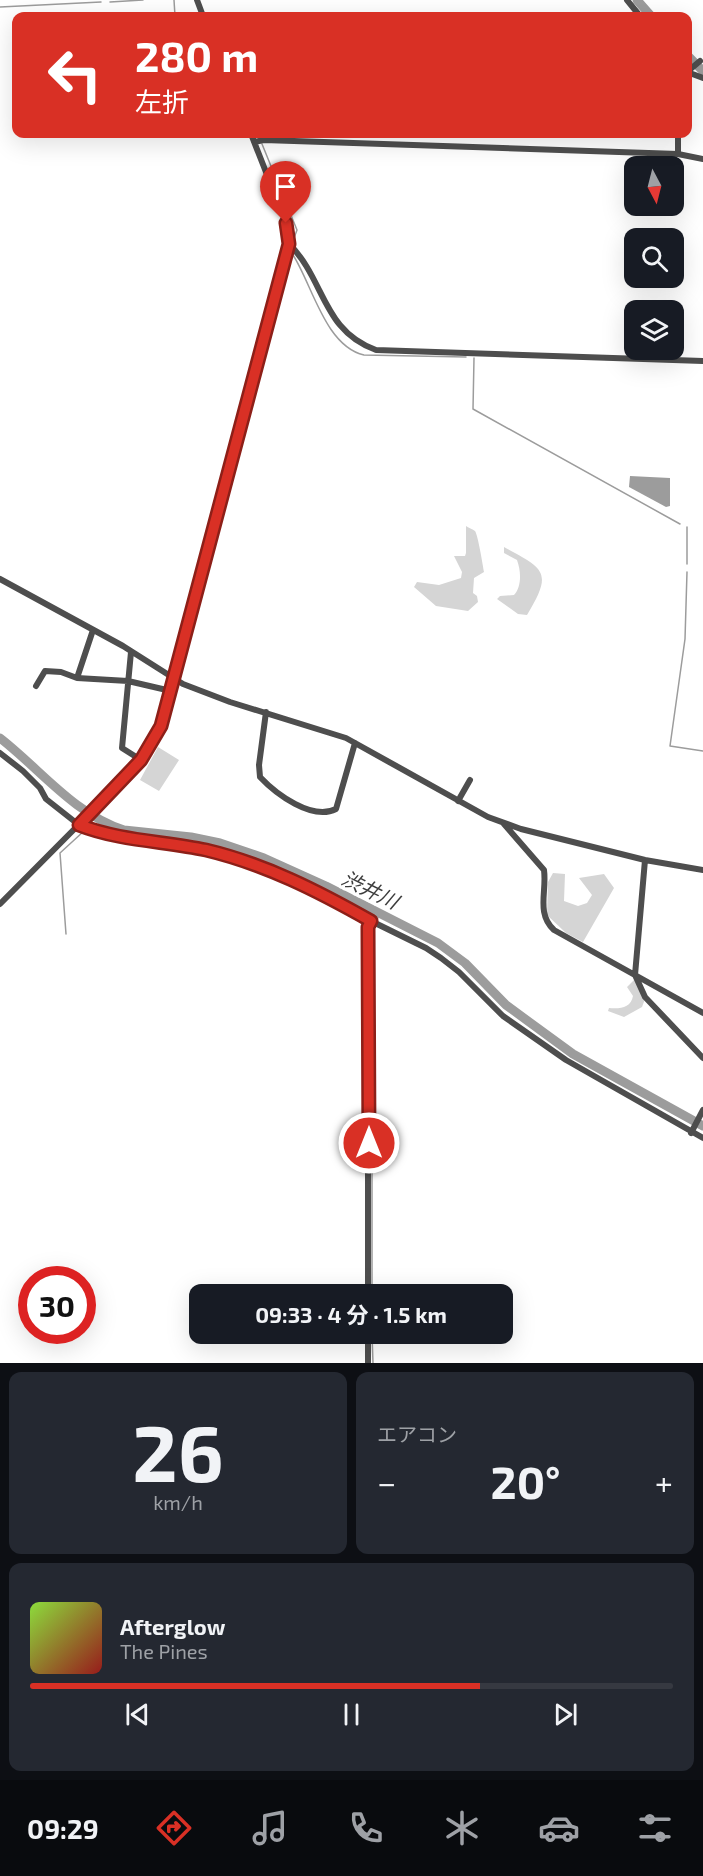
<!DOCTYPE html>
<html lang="ja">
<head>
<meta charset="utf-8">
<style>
  body { margin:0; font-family:"Exo 2","Noto Sans JP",sans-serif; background:#242831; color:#f1f3f6; height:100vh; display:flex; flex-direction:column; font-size:22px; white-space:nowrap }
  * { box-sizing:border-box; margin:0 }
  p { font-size:20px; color:#9ea1a6 }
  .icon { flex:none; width:33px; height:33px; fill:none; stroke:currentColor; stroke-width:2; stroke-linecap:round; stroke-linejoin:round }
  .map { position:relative; height:1363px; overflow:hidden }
  .details { display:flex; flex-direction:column; gap:9px; padding:9px; background:#0d0f14; flex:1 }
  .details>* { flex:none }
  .hud { position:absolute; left:12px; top:12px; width:680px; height:126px; border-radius:12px; box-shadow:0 6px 24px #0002; background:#d93025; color:#fff; overflow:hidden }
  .needle { width:39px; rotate:173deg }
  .buttons { position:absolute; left:624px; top:156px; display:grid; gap:12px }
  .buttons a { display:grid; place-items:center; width:60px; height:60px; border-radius:12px; background:#171b24; box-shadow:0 6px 24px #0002; font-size:30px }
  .speed { position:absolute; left:18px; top:1266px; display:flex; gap:12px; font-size:30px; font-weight:700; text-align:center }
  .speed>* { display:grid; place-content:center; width:78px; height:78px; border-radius:50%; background:#171b24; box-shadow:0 6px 24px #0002; line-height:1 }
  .speed .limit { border:9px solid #d22; background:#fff; color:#111 }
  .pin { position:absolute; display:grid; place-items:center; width:51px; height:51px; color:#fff; margin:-62px -26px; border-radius:50% 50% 50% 0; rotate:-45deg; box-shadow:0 0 6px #0007 }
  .pin .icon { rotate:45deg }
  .me { position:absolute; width:66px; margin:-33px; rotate:0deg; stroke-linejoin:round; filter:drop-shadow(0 0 4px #0008) }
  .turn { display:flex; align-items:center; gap:21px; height:126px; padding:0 24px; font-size:27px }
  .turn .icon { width:78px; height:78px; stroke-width:2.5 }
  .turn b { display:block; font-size:42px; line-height:51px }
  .big { font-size:45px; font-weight:700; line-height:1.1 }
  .details .tile { flex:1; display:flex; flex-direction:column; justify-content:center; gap:9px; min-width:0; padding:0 21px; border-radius:12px; background:#242831 }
  .details .dial { align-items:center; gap:0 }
  .dial b { font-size:78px; line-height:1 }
  .song { display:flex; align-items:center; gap:18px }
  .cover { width:72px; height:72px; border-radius:9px; background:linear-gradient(135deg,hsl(90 70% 55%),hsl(0 70% 35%)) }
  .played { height:6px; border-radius:3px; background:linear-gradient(90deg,#d93025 70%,#363941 70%) }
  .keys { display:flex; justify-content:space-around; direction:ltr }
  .heat { display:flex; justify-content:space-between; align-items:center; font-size:33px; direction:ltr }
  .details .tiles { flex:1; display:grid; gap:9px; grid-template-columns:1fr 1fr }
  .tile:last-child { grid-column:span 2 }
  .trip { position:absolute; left:189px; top:1284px; width:324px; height:60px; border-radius:12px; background:#171b24; box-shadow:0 6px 24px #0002; font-weight:700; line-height:60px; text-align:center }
  .tab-bar { display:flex; height:96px; justify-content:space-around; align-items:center; background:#090b0e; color:#9ea1a6 }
  .tab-bar .icon { width:42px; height:42px }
  .tab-bar .active { color:#d93025 }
  .tab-bar b { font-size:27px; color:#f1f3f6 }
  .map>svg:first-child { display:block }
  .green { fill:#d5d5d5 }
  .water { fill:#9c9c9c }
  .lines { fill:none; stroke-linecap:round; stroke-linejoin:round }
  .stream { stroke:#9c9c9c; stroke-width:1.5 }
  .river { stroke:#9c9c9c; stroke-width:9 }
  .minor { stroke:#4e4e4e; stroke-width:6 }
  .route-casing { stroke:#8d1f18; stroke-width:15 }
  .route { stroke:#d93025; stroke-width:10 }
  .labels { text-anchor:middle; stroke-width:6; stroke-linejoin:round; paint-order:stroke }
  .water-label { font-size:20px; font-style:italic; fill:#3d3d3d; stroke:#fff }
</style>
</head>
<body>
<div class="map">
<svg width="703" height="1363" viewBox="0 0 703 1363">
  <rect width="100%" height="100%" fill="#fff"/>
  <path class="green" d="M466,526c2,2 7,3 9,5 3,4 8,35 9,41l-10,6 -1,15 4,3 1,6 -10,9 -32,-5 -22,-19 3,-5 22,3 22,-7 1,-6 -8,-16h11l1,-3z
    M504,547c41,22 49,25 23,68l-9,-1 -21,-15 3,-3 14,-1c8,-9 7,-24 3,-35l-13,-7z
    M158,747l21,13 -20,31 -19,-11z
    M553,873l12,1 -1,27 14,5 9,-3 5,-8 -13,-17 25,-4 10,14 -31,54 -17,-9 -19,-18 1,-33z
    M634,980l11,19 -3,8 -18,10 -16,-6 1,-3c11,1 22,0 24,-12l-6,-9z"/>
  <path class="water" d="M630,476l40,2v28l-4,1 -37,-20z"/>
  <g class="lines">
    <path class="stream" d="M174,0l1,16
      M110,2l33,-2
      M0,7l101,-5
      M257,134l1,1
      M262,144l35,86 -3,8
      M293,255c19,29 32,91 71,100l102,2
      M474,358l-1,51 207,115
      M687,564v-37
      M687,572l-2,67 -15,107 33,5
      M79,806l4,9
      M377,920l2,-5
      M66,934l-6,-81 24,-22
      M372,1118l2,-191
      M372,1124v170
      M372,1334l1,29"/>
    <path class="river" d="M637,0l14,16
      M687,55l16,16
      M0,738c40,31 74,76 124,92l67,7 29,6 44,15 62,28 112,57 27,20 41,42 67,49 130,72"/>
    <path class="minor" d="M197,0l6,16
      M627,0l13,16
      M687,72l16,6
      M687,72l13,-11
      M254,142l10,-2 414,14 25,5
      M678,154v-20
      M289,244c36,35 33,87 87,106l327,11
      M0,579l123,67 60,38 47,18 116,36 142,79 33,12 124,31 58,10
      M131,652l-9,96 19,12
      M77,678l16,-48
      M36,686l9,-15 16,1 16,6 51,3 43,10
      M266,712l-7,53 1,12c16,17 52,44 76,32l19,-66
      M0,753l23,18 17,17 6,11 33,26 39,11 86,14 49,13 86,40 32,18 -3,6v367
      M458,801l12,-21
      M504,824l40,46c3,22 -8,43 10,60l149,83
      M645,860l-10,115 10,22 58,61
      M0,904l128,-129 20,-23 13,-26 128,-482 -3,-21 -35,-89
      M371,921l55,27 15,10 18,14 44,44 63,44 137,78
      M691,1133l12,-23
      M368,1334v29"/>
  </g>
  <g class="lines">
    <defs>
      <path id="route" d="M286,223l3,21 -128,482 -20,34 -62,65c41,16 85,16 127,25 59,14 112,41 165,71l-3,6 1,216"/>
    </defs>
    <use href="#route" class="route-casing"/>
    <use href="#route" class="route"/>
  </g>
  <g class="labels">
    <g class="water-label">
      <text transform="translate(370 890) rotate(26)" y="7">渋井川</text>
    </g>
  </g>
</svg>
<div class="buttons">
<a><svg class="needle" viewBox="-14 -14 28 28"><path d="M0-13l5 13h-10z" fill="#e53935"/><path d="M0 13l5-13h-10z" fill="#9ea1a6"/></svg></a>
<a><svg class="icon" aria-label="search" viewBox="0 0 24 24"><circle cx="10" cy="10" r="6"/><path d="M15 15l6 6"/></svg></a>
<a><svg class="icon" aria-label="layers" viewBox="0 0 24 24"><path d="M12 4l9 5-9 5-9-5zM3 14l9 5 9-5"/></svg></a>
</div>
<div class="speed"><div class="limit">30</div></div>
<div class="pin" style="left:286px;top:223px;background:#d93025"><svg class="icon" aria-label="arrive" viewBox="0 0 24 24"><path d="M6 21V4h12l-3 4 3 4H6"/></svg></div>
<svg class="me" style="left:369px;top:1143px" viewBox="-20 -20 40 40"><circle r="17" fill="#d93025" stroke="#fff" stroke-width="3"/><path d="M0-11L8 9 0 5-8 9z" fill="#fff"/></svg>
<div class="trip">09:33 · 4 分 · 1.5 km</div>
<div class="hud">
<div class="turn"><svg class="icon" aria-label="left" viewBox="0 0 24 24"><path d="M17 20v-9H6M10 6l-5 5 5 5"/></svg><div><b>280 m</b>左折</div></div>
</div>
</div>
<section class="details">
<div class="tiles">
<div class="tile dial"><b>26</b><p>km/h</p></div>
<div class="tile"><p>エアコン</p>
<div class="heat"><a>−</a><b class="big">20°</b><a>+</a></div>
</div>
<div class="tile">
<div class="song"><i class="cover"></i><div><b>Afterglow</b><p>The Pines</p></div></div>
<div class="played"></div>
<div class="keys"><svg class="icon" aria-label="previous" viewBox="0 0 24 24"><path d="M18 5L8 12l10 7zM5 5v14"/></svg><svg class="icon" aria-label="pause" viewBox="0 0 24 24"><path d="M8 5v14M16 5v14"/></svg><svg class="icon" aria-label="next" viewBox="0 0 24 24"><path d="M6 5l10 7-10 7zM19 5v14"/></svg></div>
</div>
</div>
</section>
<nav class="tab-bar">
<b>09:29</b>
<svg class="icon active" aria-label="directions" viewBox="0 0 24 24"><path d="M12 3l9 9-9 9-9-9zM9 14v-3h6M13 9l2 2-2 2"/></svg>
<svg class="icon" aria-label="music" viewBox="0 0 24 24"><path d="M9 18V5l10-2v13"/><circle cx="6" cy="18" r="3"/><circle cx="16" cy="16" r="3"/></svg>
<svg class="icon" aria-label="phone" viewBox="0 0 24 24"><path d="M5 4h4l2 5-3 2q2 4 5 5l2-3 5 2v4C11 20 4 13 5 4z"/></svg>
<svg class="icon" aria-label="climate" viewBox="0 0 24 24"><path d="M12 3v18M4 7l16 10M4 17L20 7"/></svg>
<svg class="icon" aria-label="car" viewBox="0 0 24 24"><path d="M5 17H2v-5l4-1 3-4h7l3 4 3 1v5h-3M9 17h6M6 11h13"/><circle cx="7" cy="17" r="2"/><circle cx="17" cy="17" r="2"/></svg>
<svg class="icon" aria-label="filters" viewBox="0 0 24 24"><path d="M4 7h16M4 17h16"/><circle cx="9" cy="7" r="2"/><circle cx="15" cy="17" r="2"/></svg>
</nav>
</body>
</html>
